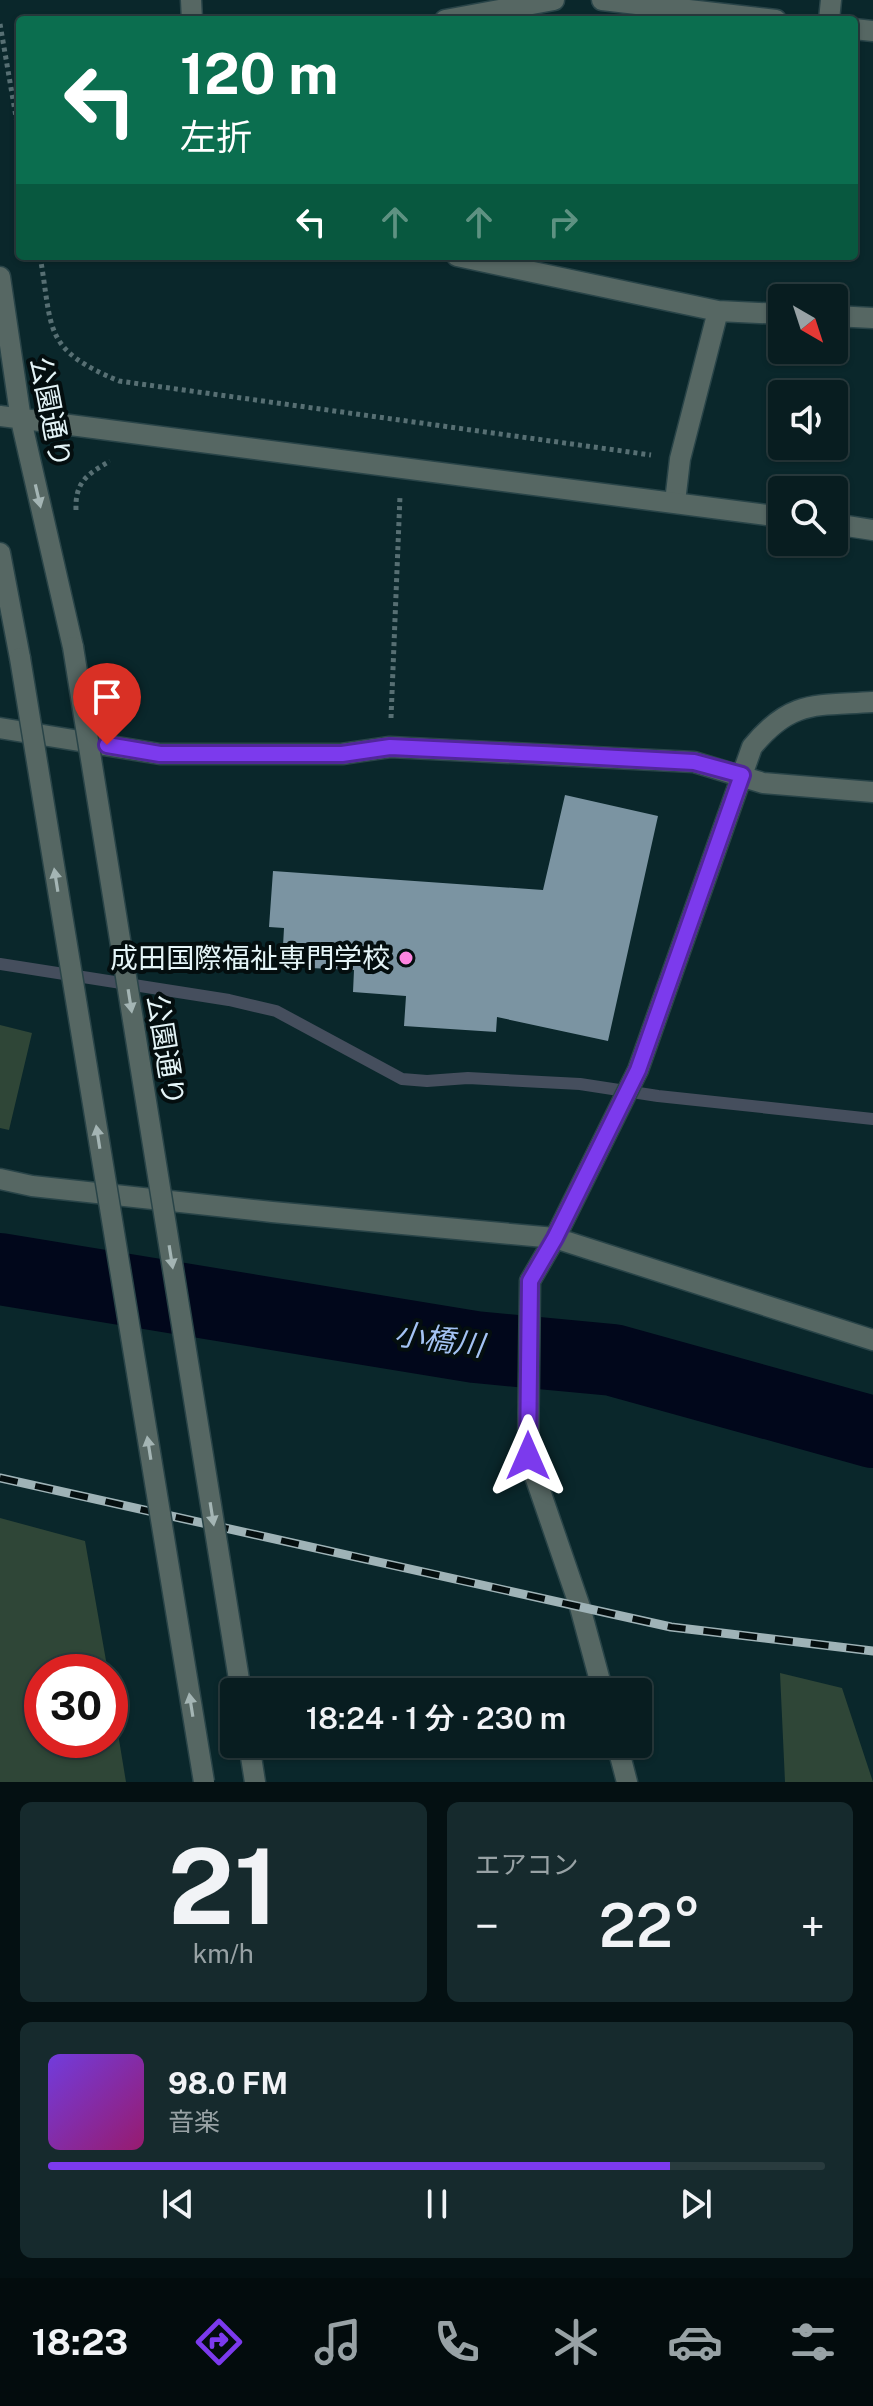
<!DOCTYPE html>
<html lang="ja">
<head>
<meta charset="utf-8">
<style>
  body { margin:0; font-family:"Public Sans","Noto Sans JP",sans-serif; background:#162a2d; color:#f1f3f6; height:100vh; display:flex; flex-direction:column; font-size:30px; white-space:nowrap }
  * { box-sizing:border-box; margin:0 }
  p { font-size:26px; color:#98a2a5 }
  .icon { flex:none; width:44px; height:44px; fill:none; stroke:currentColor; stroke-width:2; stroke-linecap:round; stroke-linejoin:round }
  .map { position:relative; height:1782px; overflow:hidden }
  .details { display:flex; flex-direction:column; gap:20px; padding:20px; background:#041012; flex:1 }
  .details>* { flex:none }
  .hud { position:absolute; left:16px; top:16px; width:842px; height:244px; border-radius:8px; box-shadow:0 2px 6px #0004,0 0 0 2px #293b3e; background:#0b6e4f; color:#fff; overflow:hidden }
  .needle { width:52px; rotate:141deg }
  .buttons { position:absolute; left:768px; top:284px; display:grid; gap:16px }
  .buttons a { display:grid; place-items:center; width:80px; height:80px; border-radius:8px; background:#081d20; box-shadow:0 2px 6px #0004,0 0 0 2px #293b3e; font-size:40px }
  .speed { position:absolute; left:24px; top:1654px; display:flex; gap:16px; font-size:40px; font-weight:700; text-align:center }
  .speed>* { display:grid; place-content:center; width:104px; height:104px; border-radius:50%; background:#081d20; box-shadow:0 2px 6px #0004,0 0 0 2px #293b3e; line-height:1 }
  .speed .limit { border:12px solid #d22; background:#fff; color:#111 }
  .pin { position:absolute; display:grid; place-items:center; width:68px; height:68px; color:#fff; margin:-82px -34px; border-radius:50% 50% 50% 0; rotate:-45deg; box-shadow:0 0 8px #0007 }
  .pin .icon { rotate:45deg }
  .me { position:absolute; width:88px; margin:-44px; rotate:0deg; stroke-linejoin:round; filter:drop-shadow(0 0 6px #0008) }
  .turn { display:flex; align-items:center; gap:28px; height:168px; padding:0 32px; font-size:36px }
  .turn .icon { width:104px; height:104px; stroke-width:2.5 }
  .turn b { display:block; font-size:56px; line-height:68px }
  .lanes { display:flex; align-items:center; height:76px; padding:0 32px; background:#0003; justify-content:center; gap:40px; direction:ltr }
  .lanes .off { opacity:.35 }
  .big { font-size:60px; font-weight:600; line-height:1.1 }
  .details .card { flex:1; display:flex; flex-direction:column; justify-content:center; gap:12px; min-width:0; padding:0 28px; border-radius:12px; background:#162a2d }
  .details .dial { align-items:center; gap:0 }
  .dial b { font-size:104px; line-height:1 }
  .song { display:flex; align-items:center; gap:24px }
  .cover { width:96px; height:96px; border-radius:12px; background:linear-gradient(135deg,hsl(260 70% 55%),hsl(320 70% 35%)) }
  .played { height:8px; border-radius:4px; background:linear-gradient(90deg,#7c3aed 80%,#293b3e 80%) }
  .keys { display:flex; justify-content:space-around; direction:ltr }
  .heat { display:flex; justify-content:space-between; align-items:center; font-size:44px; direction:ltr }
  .details .tiles { flex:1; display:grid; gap:20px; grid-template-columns:1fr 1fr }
  .card:last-child { grid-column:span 2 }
  .trip { position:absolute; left:220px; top:1678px; width:432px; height:80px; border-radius:8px; background:#081d20; box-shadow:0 2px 6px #0004,0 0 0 2px #293b3e; font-weight:600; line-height:80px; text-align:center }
  .menu { display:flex; height:128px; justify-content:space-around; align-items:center; background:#030c0d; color:#98a2a5 }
  .menu .icon { width:56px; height:56px }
  .menu .selected { color:#7c3aed }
  .menu b { font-size:36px; color:#f1f3f6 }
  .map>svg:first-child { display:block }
  .green { fill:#2f4637 }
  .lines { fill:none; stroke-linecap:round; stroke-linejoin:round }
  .stream { stroke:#454e5d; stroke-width:12 }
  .river { stroke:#01071b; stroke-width:72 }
  .building { fill:#7b94a2 }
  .minor-casing { stroke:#294448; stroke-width:23 }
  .tertiary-casing { stroke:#294448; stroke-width:23 }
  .path { stroke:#576f73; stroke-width:5; stroke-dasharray:4 4; stroke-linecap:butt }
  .minor { stroke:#566763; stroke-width:20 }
  .tertiary { stroke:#566763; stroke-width:20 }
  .rail-casing { stroke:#9fb3b7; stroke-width:9 }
  .rail { stroke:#040e0f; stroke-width:6; stroke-dasharray:18; stroke-linecap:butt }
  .tertiary-bridge-casing { stroke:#294448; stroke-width:23; stroke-linecap:butt }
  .tertiary-bridge { stroke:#566763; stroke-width:20 }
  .oneway { fill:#a4b5b4 }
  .route-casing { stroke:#51269a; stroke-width:20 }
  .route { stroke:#7c3aed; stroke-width:14 }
  .poi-dot { fill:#fe85e0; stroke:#040e0f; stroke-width:3 }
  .labels { text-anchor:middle; stroke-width:8; stroke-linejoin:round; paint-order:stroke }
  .street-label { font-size:28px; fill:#e4f4f7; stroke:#040e0f }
  .poi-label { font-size:28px; fill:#e4f4f7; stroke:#040e0f; text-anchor:end }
  .water-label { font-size:30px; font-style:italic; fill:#a4c3f3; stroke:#040e0f }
</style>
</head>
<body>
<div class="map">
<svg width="873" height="1782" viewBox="0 0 873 1782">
  <rect width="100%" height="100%" fill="#0a272b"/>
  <path class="green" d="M0,1025l32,8 -23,97 -9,-2z
    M0,1518l85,23 23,131h-66v68h68v-55l16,97h-126z
    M780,1673l62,15 31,94h-88z"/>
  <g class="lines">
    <path class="stream" d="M0,964l229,36 47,11 126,68 25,2 41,-3 112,6 78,12 215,23"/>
    <path class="river" d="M0,1269l475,78 138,13 260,72"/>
  </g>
  <path class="building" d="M565,795l93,21 -50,225 -111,-24 -1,15 -92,-6 2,-30 -53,-4 1,-22 -43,-2 1,-20 -29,-2 1,-18 -15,-1 4,-56 270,19z"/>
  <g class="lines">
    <defs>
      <path id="minor" d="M191,0l1,20
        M602,0l174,20
        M445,20l109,-20
        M829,20l2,-20
        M854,29l19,2
        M457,256l261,55 64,3
        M834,316l39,2
        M675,502l5,-43 38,-148
        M0,728l160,26h182l48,-7 304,15 69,21 110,9
        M0,1179l32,7 240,26 283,26 318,102
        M603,1692l-23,-85 -52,-151 2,-175 25,-43 83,-168 114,-323c39,-48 64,-41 121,-45
        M617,1744l10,38"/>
      <path id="tertiary" d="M0,277l21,143 52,227
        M0,416l782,101
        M834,524l39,6
        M0,553l20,105
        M249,1744l6,38"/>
    </defs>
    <use href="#minor" class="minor-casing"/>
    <use href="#tertiary" class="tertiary-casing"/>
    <path class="path" d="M0,24l20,116
      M40,256c13,74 2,93 79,125l532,74
      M76,510c-1,-29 12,-36 34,-49
      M794,546l22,3
      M391,718l9,-222"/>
    <use href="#minor" class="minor"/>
    <use href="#tertiary" class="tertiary"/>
    <defs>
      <path id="rail" d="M0,1478l671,149 202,24"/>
    </defs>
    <use href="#rail" class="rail-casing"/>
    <use href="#rail" class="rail"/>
    <defs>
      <path id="tertiary-bridge" d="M73,647l168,1045
        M20,658l184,1124"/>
    </defs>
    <use href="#tertiary-bridge" class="tertiary-bridge-casing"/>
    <use href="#tertiary-bridge" class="tertiary-bridge"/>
  </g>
  <defs><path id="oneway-solid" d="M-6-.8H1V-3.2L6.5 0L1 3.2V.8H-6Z" transform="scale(2)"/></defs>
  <g class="oneway">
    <use href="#oneway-solid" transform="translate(38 496) rotate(77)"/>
    <use href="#oneway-solid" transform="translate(56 880) rotate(-99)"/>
    <use href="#oneway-solid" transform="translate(130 1001) rotate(81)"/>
    <use href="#oneway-solid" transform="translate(98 1137) rotate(-99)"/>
    <use href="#oneway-solid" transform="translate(171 1257) rotate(81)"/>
    <use href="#oneway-solid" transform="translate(149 1448) rotate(-99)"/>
    <use href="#oneway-solid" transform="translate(212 1514) rotate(81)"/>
    <use href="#oneway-solid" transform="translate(191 1705) rotate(-99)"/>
  </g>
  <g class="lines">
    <defs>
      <path id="route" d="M107,745l53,9h182l48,-7 152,7 152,8 48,13 -104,295 -83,168 -25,43 -2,175"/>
    </defs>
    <use href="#route" class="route-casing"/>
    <use href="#route" class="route"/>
  </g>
  <circle class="poi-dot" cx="406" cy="958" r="8"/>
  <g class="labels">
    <g class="street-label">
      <text transform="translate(51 412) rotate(79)" y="10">公園通り</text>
      <text transform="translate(166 1050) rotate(81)" y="10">公園通り</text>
    </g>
    <g class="poi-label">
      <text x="390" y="968">成田国際福祉専門学校</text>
    </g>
    <g class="water-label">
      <text transform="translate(439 1340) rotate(8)" y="10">小橋川</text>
    </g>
  </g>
</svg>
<div class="buttons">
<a><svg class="needle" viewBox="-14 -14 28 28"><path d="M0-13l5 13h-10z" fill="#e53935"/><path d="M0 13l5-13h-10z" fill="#98a2a5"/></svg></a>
<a><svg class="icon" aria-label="sound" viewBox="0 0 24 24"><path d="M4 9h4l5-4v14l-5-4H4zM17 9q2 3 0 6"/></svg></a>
<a><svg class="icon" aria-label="search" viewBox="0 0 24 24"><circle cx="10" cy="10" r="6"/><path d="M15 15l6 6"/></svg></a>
</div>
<div class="speed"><div class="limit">30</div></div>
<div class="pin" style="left:107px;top:745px;background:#d93025"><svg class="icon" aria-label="arrive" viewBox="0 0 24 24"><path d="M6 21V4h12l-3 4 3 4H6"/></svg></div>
<svg class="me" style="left:528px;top:1456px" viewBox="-20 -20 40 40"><path d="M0-17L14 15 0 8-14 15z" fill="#7c3aed" stroke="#fff" stroke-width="4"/></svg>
<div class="trip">18:24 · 1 分 · 230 m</div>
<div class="hud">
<div class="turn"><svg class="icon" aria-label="left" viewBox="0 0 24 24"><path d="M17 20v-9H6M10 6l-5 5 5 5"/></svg><div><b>120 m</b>左折</div></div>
<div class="lanes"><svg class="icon" aria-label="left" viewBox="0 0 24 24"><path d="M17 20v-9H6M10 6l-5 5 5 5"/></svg><svg class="icon off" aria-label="ahead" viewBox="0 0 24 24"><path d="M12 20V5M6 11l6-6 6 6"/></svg><svg class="icon off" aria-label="ahead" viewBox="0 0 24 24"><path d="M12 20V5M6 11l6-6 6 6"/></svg><svg class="icon off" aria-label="right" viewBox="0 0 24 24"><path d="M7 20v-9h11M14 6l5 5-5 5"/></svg></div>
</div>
</div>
<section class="details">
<div class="tiles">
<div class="card dial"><b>21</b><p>km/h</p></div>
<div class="card"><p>エアコン</p>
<div class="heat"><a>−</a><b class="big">22°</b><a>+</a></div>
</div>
<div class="card">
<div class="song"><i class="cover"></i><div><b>98.0 FM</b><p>音楽</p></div></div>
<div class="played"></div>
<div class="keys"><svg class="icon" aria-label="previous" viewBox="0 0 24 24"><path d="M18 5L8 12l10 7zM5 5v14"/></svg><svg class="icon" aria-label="pause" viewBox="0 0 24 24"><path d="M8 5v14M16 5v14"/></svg><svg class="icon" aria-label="next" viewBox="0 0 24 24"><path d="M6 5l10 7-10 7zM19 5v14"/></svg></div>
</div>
</div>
</section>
<nav class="menu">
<b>18:23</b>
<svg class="icon selected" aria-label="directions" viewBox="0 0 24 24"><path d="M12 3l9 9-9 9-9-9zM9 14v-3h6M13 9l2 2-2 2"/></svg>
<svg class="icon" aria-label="music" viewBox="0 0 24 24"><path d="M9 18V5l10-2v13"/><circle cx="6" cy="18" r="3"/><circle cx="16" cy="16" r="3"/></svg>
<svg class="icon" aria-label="phone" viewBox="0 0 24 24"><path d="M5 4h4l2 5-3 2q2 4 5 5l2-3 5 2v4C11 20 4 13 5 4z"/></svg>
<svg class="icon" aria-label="climate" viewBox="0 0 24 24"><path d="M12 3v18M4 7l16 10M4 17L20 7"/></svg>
<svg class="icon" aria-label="car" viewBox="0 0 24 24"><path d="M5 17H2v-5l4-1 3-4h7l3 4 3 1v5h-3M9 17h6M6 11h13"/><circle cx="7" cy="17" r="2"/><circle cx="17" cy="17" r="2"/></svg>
<svg class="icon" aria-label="filters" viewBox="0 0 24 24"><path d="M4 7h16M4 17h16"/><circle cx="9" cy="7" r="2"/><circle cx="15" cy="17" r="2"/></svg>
</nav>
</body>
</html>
